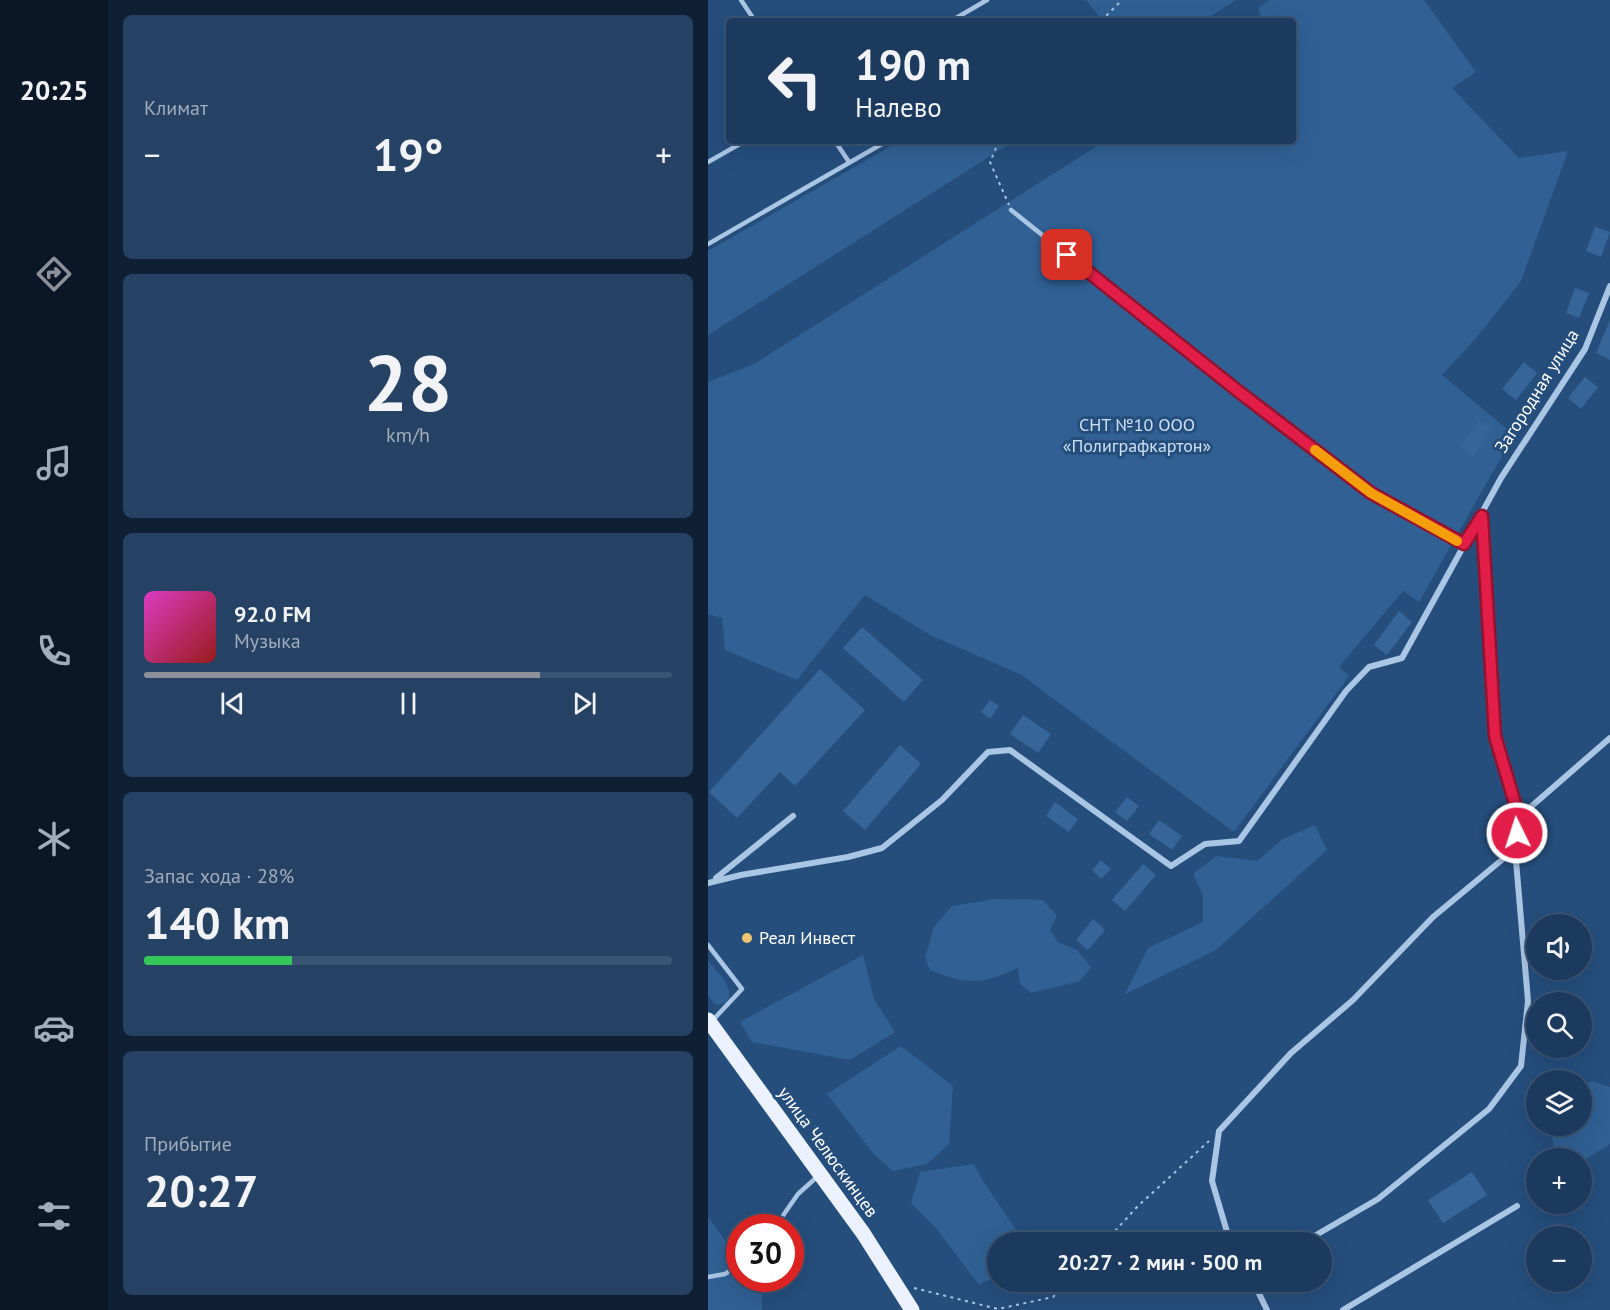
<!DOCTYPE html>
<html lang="ru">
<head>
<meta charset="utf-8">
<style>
  body { margin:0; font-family:"PT Sans",sans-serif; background:#254164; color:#f1f3f6; height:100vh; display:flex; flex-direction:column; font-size:22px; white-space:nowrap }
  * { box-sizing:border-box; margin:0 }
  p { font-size:20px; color:#a0adbc }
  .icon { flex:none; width:33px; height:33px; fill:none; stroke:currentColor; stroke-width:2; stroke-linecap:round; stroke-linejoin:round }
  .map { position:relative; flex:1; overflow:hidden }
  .panel { display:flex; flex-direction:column; gap:15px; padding:15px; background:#0f2034; width:600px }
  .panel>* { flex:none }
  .top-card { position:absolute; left:18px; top:18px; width:570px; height:126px; border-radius:6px; box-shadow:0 6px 24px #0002,0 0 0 2px #3a5473; background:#1c3a5e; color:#f1f3f6; overflow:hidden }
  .tools { position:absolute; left:818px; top:914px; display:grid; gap:12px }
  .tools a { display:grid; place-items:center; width:66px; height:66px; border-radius:50%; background:#1c3a5e; box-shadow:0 6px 24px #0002,0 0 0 2px #3a5473; font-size:30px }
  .speed { position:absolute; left:18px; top:1214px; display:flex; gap:12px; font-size:30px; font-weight:700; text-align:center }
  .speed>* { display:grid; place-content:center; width:78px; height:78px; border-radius:50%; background:#1c3a5e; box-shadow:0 6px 24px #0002,0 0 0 2px #3a5473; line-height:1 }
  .speed .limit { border:9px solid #d22; background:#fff; color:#111 }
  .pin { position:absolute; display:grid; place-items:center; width:51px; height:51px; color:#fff; margin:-26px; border-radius:12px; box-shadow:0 3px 9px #0006 }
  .me { position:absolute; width:66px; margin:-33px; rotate:356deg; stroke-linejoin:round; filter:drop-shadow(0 0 4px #0008) }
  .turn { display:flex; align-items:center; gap:21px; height:126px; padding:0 30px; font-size:27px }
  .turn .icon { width:78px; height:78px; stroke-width:2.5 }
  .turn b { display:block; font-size:42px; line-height:51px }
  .big { font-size:45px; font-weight:700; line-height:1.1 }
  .panel .card { flex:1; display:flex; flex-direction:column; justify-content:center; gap:9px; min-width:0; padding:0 21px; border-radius:9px; background:#254164 }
  .panel .dial { align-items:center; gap:0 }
  .dial b { font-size:78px; line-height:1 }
  .song { display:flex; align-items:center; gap:18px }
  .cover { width:72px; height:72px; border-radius:9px; background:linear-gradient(135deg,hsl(310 70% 55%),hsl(0 70% 35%)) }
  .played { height:6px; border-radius:3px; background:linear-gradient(90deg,#8c9099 75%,#3a5473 75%) }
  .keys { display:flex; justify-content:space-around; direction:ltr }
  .heat { display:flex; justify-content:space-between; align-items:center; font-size:33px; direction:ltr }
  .charge { height:9px; border-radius:4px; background:linear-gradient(90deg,#34c759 28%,#3a5473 0) }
  .trip { position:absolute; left:279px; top:1232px; width:345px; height:60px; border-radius:30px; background:#1c3a5e; box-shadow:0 6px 24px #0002,0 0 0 2px #3a5473; font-weight:700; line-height:60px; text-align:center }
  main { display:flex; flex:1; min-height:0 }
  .menu { display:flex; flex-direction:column; width:108px; justify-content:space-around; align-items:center; background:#0b1726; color:#a0adbc }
  .menu .icon { width:42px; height:42px }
  .menu .selected { color:#8c9099 }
  .menu b { font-size:27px; color:#f1f3f6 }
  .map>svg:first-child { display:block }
  .green { fill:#306094 }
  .building { fill:#366599 }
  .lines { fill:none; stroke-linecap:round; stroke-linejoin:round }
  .path { stroke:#aac6e5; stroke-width:2; stroke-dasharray:3 4.5; stroke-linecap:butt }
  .lane { stroke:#aac6e5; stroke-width:4.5 }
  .street { stroke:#aac6e5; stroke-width:6 }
  .primary { stroke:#ebf2fd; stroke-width:15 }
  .route-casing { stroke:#92132f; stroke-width:15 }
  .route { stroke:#e11d48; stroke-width:10 }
  .slow { stroke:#f59e0b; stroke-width:10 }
  .poi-dot { fill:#eec66f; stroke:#254e7d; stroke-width:2 }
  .labels { text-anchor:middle; stroke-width:6; stroke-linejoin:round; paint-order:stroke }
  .street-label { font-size:18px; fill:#fff; stroke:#254e7d }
  .park-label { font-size:18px; fill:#cde0f4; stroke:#254e7d }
  .poi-label { font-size:18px; fill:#fff; stroke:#254e7d; text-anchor:start }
</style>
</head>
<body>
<main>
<nav class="menu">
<b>20:25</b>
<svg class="icon selected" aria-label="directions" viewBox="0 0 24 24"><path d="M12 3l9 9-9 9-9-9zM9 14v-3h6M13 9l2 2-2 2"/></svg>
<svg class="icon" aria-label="music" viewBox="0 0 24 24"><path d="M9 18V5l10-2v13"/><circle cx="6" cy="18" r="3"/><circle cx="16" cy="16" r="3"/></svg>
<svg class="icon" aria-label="phone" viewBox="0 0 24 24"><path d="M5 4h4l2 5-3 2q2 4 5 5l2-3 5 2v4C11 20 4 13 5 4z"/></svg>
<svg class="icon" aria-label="climate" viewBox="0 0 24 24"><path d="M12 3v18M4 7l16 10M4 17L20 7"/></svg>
<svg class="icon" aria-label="car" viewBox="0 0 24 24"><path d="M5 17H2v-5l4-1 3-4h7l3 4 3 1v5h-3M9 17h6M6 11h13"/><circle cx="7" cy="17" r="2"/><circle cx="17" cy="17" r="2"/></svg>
<svg class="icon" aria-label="filters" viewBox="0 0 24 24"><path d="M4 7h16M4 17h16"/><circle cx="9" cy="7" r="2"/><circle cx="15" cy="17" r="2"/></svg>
</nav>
<section class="panel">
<div class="card"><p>Климат</p>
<div class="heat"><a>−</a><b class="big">19°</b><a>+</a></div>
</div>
<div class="card dial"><b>28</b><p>km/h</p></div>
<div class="card">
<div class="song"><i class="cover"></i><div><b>92.0 FM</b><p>Музыка</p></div></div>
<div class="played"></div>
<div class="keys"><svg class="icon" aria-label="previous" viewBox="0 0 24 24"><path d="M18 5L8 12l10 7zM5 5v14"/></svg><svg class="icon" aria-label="pause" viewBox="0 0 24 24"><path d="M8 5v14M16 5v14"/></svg><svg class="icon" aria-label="next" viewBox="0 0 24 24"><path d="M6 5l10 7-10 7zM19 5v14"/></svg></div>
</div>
<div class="card"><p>Запас хода · 28%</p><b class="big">140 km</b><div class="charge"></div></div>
<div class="card"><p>Прибытие</p><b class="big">20:27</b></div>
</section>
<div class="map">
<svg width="902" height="1310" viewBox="0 0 902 1310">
  <rect width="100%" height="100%" fill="#254e7d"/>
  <path class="green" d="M378,0h150l-33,21h-100z
    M562,0h154l52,72 -24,16 67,70 49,-7 -47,130 -44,56 -35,38 72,60 -95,167 -16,-11 -64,76 10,9 -115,156 -214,-158 -88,-38 -67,-41 -68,85 -72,-30 -3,-32 -14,-4v-232l46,-18 351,-223h188v-120h-31l-4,-13z
    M192,141h114l-306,194v-84z
    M607,825l12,25 -111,100 -91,44 23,-46 55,-26v-27l-10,-21 23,-18 41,5 26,-22z
    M288,899l47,1 14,16 -7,14 8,12 19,8 14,17 -11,14 -49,12 -11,-9 -2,-16c-37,17 -50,17 -88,2l-5,-12 9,-31 18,-21z
    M155,955l11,44 21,33 -45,28 -98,-18 -12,-20z
    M0,961c9,11 24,23 21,38l-4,4 -9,2 -8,-9z
    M193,1046l52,40 -4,58 -22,20 -34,7 -20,-18 -46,-59z
    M883,1081l19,6v57l-29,18v-4h-25l-6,-32 31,-1v-33z
    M266,1164l7,14 43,64h-26l-1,34 -18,9 -43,-57 -25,-25 9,-31z
    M0,1217l31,42 1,19h13l9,11v21h-54z"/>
  <path class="building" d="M887,227l15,5 -9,25 -15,-6z
    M867,288l14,5 -10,25 -13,-5z
    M902,320v40l-14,-7z
    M816,362l13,11 -21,27 -14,-11z
    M877,377l13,10 -17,22 -13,-11z
    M771,420l13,10 -20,27 -13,-10z
    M691,611l13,11 -25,33 -13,-10z
    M154,627l61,53 -19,22 -61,-54z
    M112,669l45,41 -70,76 -15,-14 -43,46 -28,-26z
    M282,700l9,6 -9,13 -9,-7z
    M315,715l28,19 -13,19 -28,-19z
    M192,745l21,19 -56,66 -22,-19z
    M419,797l12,9 -12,15 -12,-9z
    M347,802l23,17 -9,13 -23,-16z
    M451,820l23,16 -10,14 -23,-16z
    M393,860l10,9 -10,10 -9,-9z
    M435,864l13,11 -31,36 -13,-11z
    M385,919l12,11 -17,20 -12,-10z
    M764,1172l15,23 -44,28 -15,-23z"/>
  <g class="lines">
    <path class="path" d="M393,21l21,-21
      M291,141l-9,21 19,43
      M397,1242l32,-35 72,-66
      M206,1288l84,21 55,-12 15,-16"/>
    <path class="lane" d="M33,0l14,21
      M243,21l36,-21
      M127,141l14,21
      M0,162l37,-21
      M303,210l226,181 134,102 93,51
      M0,244l179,-103
      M0,945l34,44 -30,32
      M67,1227l23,-33 20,-18
      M0,1277l17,-3 15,-10"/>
    <path class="street" d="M811,817l91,-79
      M8,878l77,-62
      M0,883l33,-8 107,-18 34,-9 60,-48 46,-48 22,-2 161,116 34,-22 34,-3 107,-150 23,-24 33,-9 99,-180 84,-129 25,-63
      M522,1242l-18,-61 7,-50 72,-78 62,-53 80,-83 82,-68 4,-32 -24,-81 -13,-219
      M596,1242l74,-43 111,-90 32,-43 7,-65 -13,-152
      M545,1281l14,29
      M635,1310l174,-104"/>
    <path class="primary" d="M0,1020l155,213 49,77"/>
  </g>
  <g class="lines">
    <defs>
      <path id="route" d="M359,255l171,136 133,102 93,51 18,-28 13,220 24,81 -2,16"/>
    </defs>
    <use href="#route" class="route-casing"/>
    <use href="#route" class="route"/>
    <path class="slow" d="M607,450l56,43 86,48"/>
  </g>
  <circle class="poi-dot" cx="39" cy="938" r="6"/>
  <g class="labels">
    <g class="street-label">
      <text transform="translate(829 391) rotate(-58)" y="6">Загородная улица</text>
      <text transform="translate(120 1152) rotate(54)" y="6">улица Челюскинцев</text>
    </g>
    <g class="park-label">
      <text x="429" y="431">СНТ №10 ООО<tspan x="429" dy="21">«Полиграфкартон»</tspan></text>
    </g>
    <g class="poi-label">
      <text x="51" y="944">Реал Инвест</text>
    </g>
  </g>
</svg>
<div class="tools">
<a><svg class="icon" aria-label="sound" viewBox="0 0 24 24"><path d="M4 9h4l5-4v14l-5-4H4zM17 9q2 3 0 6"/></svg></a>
<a><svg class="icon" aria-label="search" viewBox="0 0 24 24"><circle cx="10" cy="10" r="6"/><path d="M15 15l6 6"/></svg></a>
<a><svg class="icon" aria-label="layers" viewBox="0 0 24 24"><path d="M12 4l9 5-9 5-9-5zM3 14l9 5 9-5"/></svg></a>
<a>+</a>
<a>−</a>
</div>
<div class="speed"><div class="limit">30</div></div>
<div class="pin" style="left:359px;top:255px;background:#d93025"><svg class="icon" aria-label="arrive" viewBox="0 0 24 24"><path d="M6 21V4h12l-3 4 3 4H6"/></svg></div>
<svg class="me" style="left:809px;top:833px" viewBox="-20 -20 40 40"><circle r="17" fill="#e11d48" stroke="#fff" stroke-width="3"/><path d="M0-11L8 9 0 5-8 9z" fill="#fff"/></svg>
<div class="trip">20:27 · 2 мин · 500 m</div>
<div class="top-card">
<div class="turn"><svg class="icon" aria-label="left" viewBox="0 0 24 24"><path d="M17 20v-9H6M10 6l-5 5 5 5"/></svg><div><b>190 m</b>Налево</div></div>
</div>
</div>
</main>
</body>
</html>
